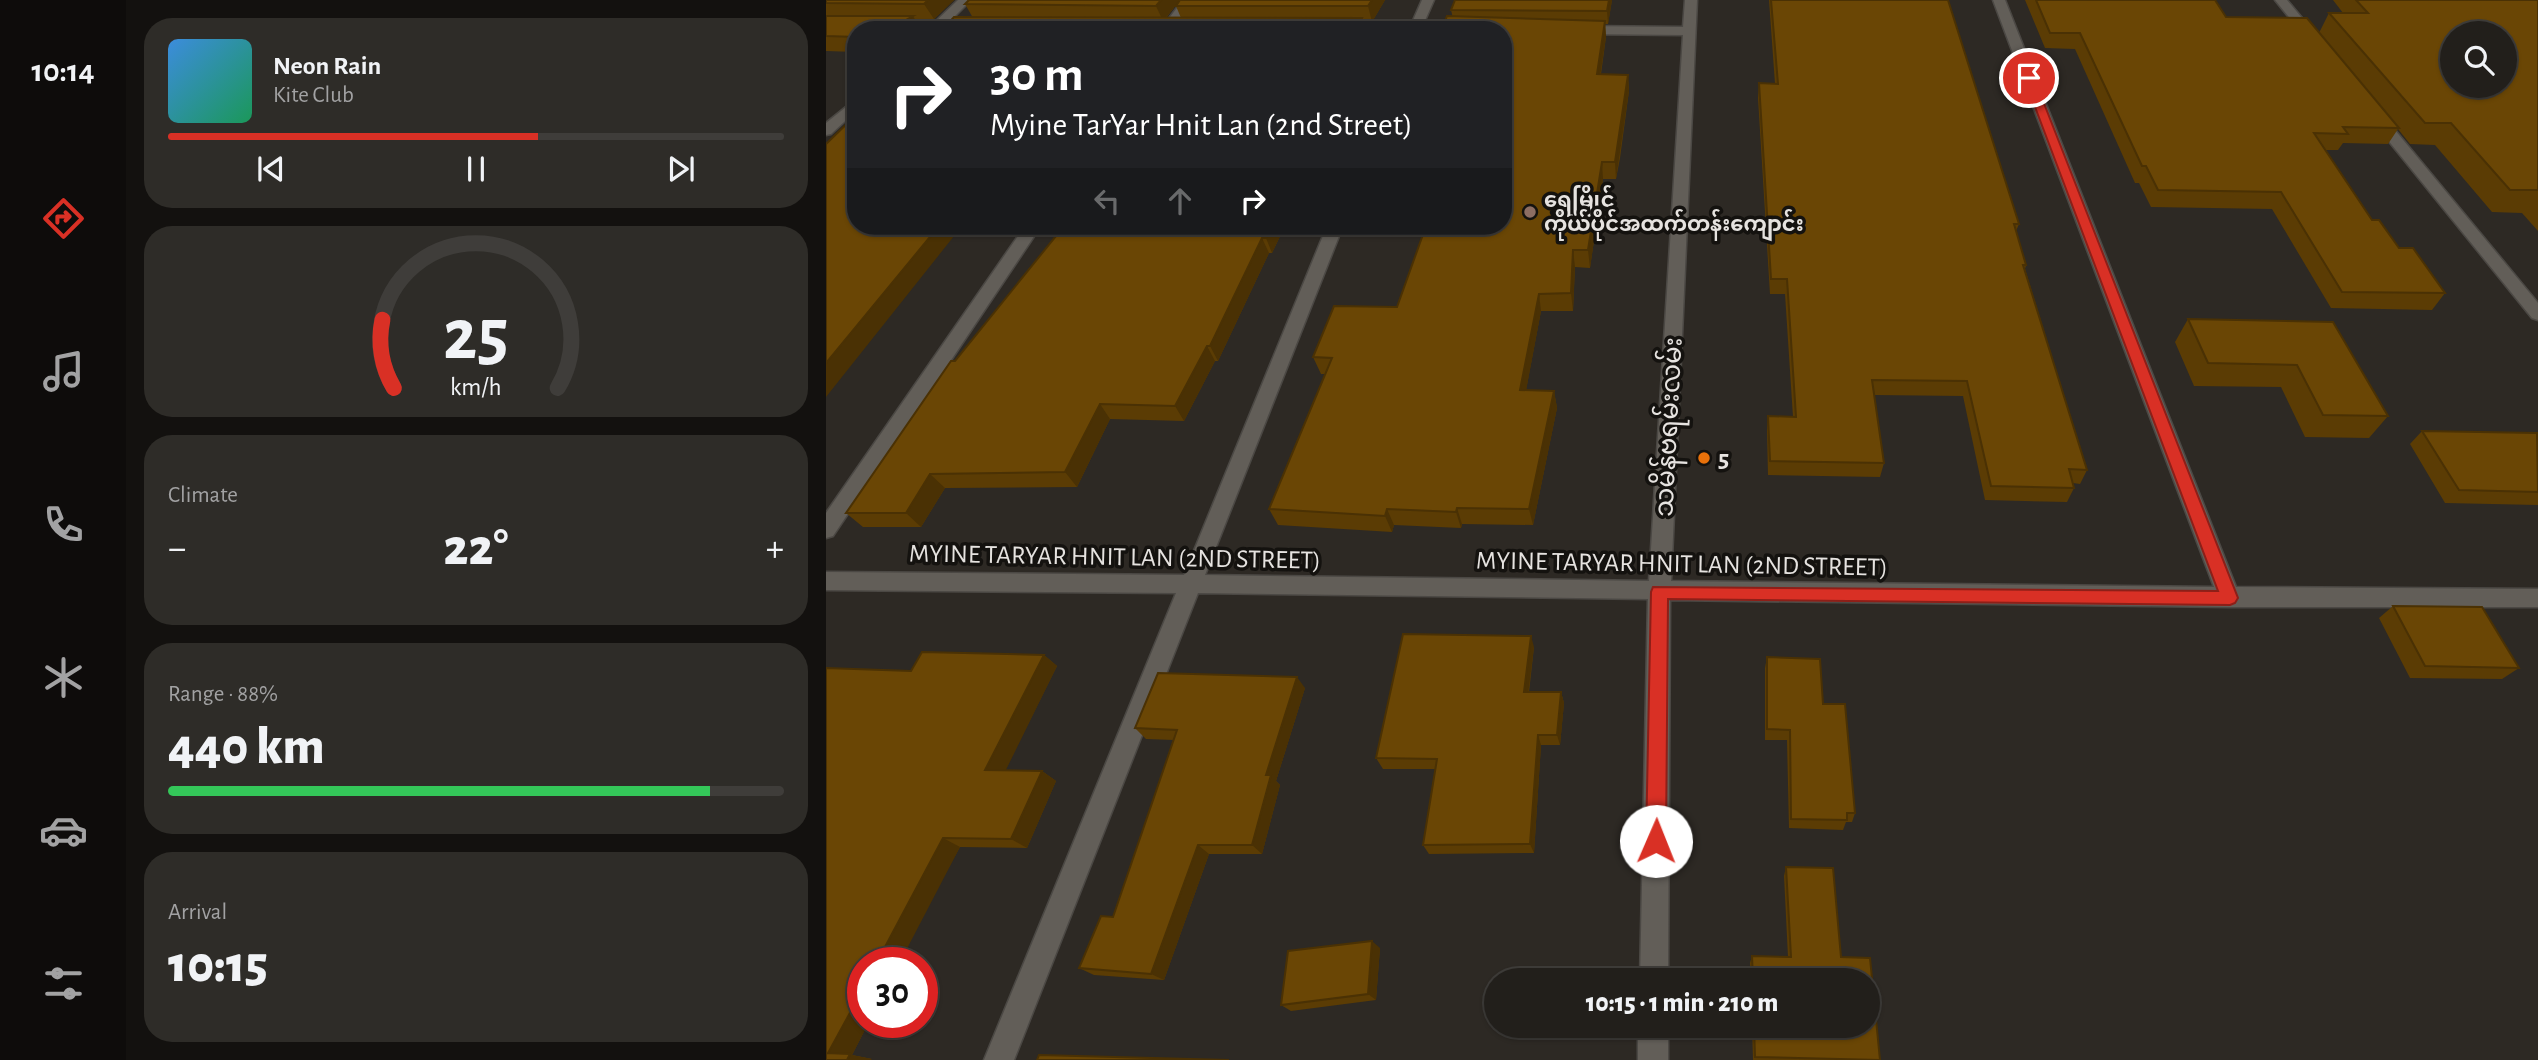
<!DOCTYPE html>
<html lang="en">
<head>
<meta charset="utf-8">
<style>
  body { margin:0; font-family:"Alegreya Sans","Noto Sans Myanmar",sans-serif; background:#2e2c28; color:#f1f3f6; height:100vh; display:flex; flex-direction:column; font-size:26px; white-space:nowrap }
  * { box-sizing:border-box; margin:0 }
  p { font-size:23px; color:#a2a2a3 }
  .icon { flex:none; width:38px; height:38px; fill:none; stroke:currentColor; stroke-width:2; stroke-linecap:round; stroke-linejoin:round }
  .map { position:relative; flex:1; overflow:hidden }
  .side { display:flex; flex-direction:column; gap:18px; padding:18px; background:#13110f; width:700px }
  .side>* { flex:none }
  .banner { position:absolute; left:21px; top:21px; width:665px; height:214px; border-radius:28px; box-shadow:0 2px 5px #0004,0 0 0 2px #3f3d3a; background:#202124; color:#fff; overflow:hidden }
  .tools { position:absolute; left:1614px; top:21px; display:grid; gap:14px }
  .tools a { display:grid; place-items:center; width:77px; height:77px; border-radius:50%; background:#221f1b; box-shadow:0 2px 5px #0004,0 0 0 2px #3f3d3a; font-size:35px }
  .speed { position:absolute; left:21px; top:947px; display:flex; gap:14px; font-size:35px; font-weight:700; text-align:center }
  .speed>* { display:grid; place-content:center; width:91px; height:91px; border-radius:50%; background:#221f1b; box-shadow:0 2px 5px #0004,0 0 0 2px #3f3d3a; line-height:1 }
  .speed .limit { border:10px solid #d22; background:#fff; color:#111 }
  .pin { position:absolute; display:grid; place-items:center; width:60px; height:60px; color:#fff; margin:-30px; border:4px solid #fff; border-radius:50%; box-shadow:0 2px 7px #0007 }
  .me { position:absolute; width:77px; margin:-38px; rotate:1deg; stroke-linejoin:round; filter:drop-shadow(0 0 5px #0008) }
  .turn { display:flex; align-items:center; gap:24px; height:147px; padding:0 28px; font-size:32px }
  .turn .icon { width:91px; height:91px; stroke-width:2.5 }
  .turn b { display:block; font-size:49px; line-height:60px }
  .lanes { display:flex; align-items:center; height:66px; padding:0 28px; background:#0003; justify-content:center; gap:35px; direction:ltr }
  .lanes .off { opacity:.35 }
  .big { font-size:52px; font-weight:800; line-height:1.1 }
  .side .card { flex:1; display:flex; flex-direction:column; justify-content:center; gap:10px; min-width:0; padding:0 24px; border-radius:28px; background:#2e2c28 }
  .side .dial { align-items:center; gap:0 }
  .dial svg { height:182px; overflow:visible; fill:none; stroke:#3f3d3a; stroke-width:7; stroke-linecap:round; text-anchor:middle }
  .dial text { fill:#f1f3f6; stroke:none }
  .song { display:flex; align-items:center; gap:21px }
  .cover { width:84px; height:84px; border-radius:10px; background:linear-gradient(135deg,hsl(210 70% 55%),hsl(150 70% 35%)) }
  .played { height:7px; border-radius:4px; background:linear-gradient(90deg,#d93025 60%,#3f3d3a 60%) }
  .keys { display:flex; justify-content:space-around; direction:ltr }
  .heat { display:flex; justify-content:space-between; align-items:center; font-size:38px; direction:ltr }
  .charge { height:10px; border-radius:5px; background:linear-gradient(90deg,#34c759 88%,#3f3d3a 0) }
  .trip { position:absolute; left:658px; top:968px; width:396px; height:70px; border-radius:35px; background:#221f1b; box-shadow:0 2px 5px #0004,0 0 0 2px #3f3d3a; font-weight:800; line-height:70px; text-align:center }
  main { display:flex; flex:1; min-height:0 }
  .tab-bar { display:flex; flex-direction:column; width:126px; justify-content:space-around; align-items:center; background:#0e0c0b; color:#a2a2a3 }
  .tab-bar .icon { width:49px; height:49px }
  .tab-bar .active { color:#d93025 }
  .tab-bar b { font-size:32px; color:#f1f3f6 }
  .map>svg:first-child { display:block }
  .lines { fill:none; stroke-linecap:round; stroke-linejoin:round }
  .street-casing { stroke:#4b4844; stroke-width:3 }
  .street { fill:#625e58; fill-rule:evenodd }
  .wall { fill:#5b3c04 }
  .shaded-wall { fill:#4a3104 }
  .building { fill:#6a4605; stroke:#4a3104; stroke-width:2; fill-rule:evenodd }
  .route { fill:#d93025; stroke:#8d1f18; stroke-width:2 }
  .education-dot { fill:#8d6e63; stroke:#14120f; stroke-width:2.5 }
  .food-dot { fill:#e8710a; stroke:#14120f; stroke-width:2.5 }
  .labels { text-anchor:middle; stroke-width:7; stroke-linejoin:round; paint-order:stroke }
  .far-poi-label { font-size:21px; font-weight:bold; fill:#e6e3e0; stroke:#14120f; text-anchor:start }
  .street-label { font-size:26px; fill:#e6e3e0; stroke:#14120f }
  .poi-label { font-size:26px; font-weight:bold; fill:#e6e3e0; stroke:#14120f; text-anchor:start }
</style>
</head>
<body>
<main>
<nav class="tab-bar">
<b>10:14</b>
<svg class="icon active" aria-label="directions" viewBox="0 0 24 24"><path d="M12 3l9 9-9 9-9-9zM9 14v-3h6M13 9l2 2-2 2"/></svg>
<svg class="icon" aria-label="music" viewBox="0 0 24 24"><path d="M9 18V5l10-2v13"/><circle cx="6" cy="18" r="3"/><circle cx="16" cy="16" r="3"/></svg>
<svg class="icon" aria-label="phone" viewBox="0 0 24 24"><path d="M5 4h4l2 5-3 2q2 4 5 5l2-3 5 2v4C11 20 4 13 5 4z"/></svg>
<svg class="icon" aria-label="climate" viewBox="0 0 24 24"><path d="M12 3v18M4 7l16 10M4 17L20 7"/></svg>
<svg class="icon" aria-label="car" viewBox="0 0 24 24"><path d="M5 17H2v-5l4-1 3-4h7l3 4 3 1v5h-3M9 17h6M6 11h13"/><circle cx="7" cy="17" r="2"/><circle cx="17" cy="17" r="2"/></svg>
<svg class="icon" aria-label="filters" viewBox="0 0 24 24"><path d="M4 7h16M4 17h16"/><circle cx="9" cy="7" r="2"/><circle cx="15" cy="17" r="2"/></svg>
</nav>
<section class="side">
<div class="card">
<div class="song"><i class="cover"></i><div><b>Neon Rain</b><p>Kite Club</p></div></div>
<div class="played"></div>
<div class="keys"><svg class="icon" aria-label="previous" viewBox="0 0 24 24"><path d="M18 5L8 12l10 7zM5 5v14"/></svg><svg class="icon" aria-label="pause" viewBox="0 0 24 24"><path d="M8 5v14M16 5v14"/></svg><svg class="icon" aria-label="next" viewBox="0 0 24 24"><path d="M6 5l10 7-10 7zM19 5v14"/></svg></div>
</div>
<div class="card dial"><svg viewBox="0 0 100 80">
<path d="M14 69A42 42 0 1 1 86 69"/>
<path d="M14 69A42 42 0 0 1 9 39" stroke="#d93025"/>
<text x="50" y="56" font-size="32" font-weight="700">25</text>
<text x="50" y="72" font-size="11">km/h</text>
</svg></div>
<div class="card"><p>Climate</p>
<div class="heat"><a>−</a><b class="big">22°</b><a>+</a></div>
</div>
<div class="card"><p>Range · 88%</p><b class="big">440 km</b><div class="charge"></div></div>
<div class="card"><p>Arrival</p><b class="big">10:15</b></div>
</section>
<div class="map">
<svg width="1712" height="1060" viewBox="0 0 1712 1060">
  <rect width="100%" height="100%" fill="#2d2924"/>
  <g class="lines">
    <defs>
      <path id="street" d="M132,0h13l-22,22h24l6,4 -2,3h-87l-6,-4 6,-4 45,1z
        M357,0h12l-22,30h-13z
        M596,0h12l-11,25h47l6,4 -144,-1 6,-4 73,1z
        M859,0h12l-26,581 543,6 -221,-587h12l231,587 302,2v18h-309l-559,-7 -2,380h-28l8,-381 -450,-6 -184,467h-30l192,-467 -350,-3v-18l358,3 143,-349h16l-138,349 444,6 34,-546 -104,-1 -6,-4 6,-4 104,1z
        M1449,0h12l30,36v6h-8z
        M30,99v12l-25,23 -5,1v-12z
        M1549,111l5,1 158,191v17l-6,-2 -162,-200 -2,-3z
        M199,226h16l-208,310 -7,2v-25z
        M812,1026h30v34h-30z"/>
    </defs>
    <use href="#street" class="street-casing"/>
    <use href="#street" class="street"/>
  </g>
  <path class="wall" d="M0,0h128l-20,19h-19l-59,11v22l-30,-1z
    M141,0h213l-14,18h15l-5,-12 4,-6h205l-13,22h-8l2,8h-424l31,-12 -8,-14 3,-3z
    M786,0l-4,24h-3l1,13 -5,37 27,1 1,16 -9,67 -4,21h-13l-13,89 -15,-1 -2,44h-32l-15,79 28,1 3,17 -24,117 -71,-1 -1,4 -67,-3 -2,7 -114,-7 -9,-16 56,-135h-4l-8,-17 84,-50 106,-81 -52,-216z
    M943,0h179l71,224 -3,7 10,34 -1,4 62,201 -7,14 -7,-1 1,5 -7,14 -82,-2 -22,-104 -89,-1 10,68 -4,14 -112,-2 -1,-44 1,-15 25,1 -8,-123h-15l-12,-196 1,-15 16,1z
    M1199,0h190l11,17 93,16 10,-20h14l-10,-13h205v231l-16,-18 -30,-1 -57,-67 -25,-1 -12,-15 -10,15 -45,-1 -5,7h-13l47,70 73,73 -13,17 -101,-2 -59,-99 -121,-2 -12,-24h-4l-60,-134 -30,-1z
    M234,226h225l-13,27h-3l-51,108h-3l-31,60 -74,-2 -33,68 -132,1 -24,39h-58l-17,-14 109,-152 107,-132z
    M1362,319l145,3 55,94 -19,22 -64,-1 -24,-50 -87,-1 -19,-44z
    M1596,431l116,3v71l-93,-2 -35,-59z
    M1567,606l126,62 -17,11 -92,-1 -31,-60z
    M708,647l-5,45h32l3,11 -4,42h-19l-7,108 -105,1 -6,-9 12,-76h-52l-7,-11z
    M218,655l13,11 -52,104 37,1 14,10 -29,67 -67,-1 -97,175h6l-17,33 20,4 -46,1 85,-389z
    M941,657l56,47 32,109 -3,9h-6l-3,8 -54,-2 -2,-88h-22v-72z
    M479,688l-29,93 4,4 -18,69h-53l-45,126 -70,-5 -15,-7 34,-51 61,-177 -28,-1 -11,-11z
    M960,867l47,1 8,89 29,1 10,102h-127l-1,-34h115v-46h-116l-1,-17 2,-7 36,1 -4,-81z
    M554,948l-4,52 -85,11 -10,-6z"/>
  <path class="shaded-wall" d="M102,0h26l-20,19 -10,-15z
    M335,0h19l-17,21 -7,-15z
    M546,0h13l-13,22 -4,-16z
    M783,0h3l-4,24 -1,-13z
    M87,16l8,14h-33z
    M536,18l4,12h-10z
    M779,21l1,16 -8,53 -1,-16z
    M802,75l1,16 -13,88 -1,-17z
    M776,162l1,17 -13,89 -2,-18z
    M113,226h23l-136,171v-34z
    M446,226h13l-13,27 -6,-15z
    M436,238l7,15 -51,108 -8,-15z
    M747,250l2,17 -2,44 -2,-18z
    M713,294l2,17 -18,96 -3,-17z
    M381,346l8,15 -31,60 -9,-15z
    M728,391l3,17 -24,117 -4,-16z
    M274,404l10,15 -33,68 -12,-15z
    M104,474l15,14 -24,39 -15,-14z
    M631,508l5,16 -1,4 -5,-16z
    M561,509l7,16 -2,7 -7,-16z
    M705,636l3,11 -7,56 -3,-11z
    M218,655l13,11 -56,114 -16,-10z
    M471,677l8,11 -29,93 4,4 -18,69 -10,-9 14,-70z
    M735,692l3,11 -4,42 -3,-10z
    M712,735l3,10 -7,108 -4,-9z
    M216,771l14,10 -29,67 -16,-9z
    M117,838l17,9 -60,115h-23z
    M372,845l11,9 -45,126 -13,-6z
    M546,941l8,7 -4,52 -8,-6z
    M37,989v33h6l-17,33 20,4 -1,1h-24l-19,-7z"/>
  <path class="building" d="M0,0h102l-4,4 -98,-1z
    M143,0h192l-5,6 -191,-2z
    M354,0h192l-4,6h-192z
    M629,0h154l-2,11 -156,-1z
    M945,0h177l71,224h-5l12,41h-3l64,205 -18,-1 5,19 -83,-2 -24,-105 -95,-1 12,83 -114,-2 -2,-45 28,1 -9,-138h-16l-12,-196 19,1z
    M1210,0h179l11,17 81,1 92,110 -56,-1 5,7 -34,-1 58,87h7l20,28h14l32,45 -103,-1 -61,-100 -123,-2 -12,-24h-4l-62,-133h-30z
    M1530,0h182v190h-28l-59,-67h-26l-96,-110h39zM1626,33h52v53h-52z
    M0,16h87l-25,14h-32v7l-30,-1z
    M621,16l158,5 -8,53 31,1 -13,87h-13l-14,88h-15l-2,43 -32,1 -19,96 34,1 -25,118 -72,-1 -1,4 -69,-3 -2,7 -116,-7 63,-151 -19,-1 21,-51 63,1 29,-81h77v-196h-62z
    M128,17l408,1 -6,12h-414z
    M30,115v111h83l-113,137v-219z
    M238,226h208l-6,12h-4l-52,108h-3l-32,60 -75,-2 -35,68 -135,2 -24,39h-60l105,-152h4z
    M1362,319l145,3 55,94 -65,-1 -26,-50 -89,-2z
    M1596,431l115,2 1,59 -79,-2z
    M1567,606l89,1 37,61 -94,-2z
    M577,634l128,2 -7,56h37l-4,43h-19l-8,109 -107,1 14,-86 -61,-1z
    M96,652l122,3 -59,115 57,1 -31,68 -68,-1 -66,124h-14v27l-35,64 22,1 -3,6h-21v-392l85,3z
    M941,657l53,2 3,45h22l10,109h-8v7l-56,-1 -1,-89 -23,-1z
    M332,673l139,4 -31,98h5l-19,70h-54l-47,129 -72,-6 22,-52 12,1 64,-187 -42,-2z
    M960,867l47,1 8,89 29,1 10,102 -125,-3 -1,-31h113v-46h-114l-1,-24 39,1z
    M546,941l-4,53 -87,11 7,-54z
    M213,1055l190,5h-192z"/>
  <path class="route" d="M1203,75l5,3 204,520 -3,5 -5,2 -562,-6 -2,242 -3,7 -7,3 -7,-3 -3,-7 5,-249 2,-5 565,4 -194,-513z"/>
  <circle class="education-dot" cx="704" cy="212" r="7"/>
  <circle class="food-dot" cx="878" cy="458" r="7"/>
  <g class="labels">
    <g class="far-poi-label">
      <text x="718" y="207">ရွှေမြိုင်<tspan x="718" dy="24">ကိုယ်ပိုင်အထက်တန်းကျောင်း</tspan></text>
    </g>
    <g class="street-label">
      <text transform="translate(842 427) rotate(-87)" y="9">သမိန်ဗရမ်းလမ်း</text>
      <text transform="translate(289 556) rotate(1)" y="9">MYINE TARYAR HNIT LAN (2ND STREET)</text>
      <text transform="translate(856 563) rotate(1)" y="9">MYINE TARYAR HNIT LAN (2ND STREET)</text>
    </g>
    <g class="poi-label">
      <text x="892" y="467">5</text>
    </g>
  </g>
</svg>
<div class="tools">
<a><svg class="icon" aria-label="search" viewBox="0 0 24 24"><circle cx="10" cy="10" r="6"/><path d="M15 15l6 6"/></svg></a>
</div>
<div class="speed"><div class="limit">30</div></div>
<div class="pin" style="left:1203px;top:78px;background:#d93025"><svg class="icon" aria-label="arrive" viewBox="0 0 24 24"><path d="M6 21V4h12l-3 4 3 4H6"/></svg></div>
<svg class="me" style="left:830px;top:841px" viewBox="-20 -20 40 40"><circle r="19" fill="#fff"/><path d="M0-13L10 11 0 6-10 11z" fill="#d93025"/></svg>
<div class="trip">10:15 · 1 min · 210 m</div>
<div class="banner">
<div class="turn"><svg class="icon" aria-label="right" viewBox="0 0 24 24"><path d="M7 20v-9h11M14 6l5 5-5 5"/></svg><div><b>30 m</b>Myine TarYar Hnit Lan (2nd Street)</div></div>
<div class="lanes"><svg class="icon off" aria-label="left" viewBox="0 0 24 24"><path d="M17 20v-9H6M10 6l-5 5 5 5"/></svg><svg class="icon off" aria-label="ahead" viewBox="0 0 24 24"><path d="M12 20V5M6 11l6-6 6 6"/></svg><svg class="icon" aria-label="right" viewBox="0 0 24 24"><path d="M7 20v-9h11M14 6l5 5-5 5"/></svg></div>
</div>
</div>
</main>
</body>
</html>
